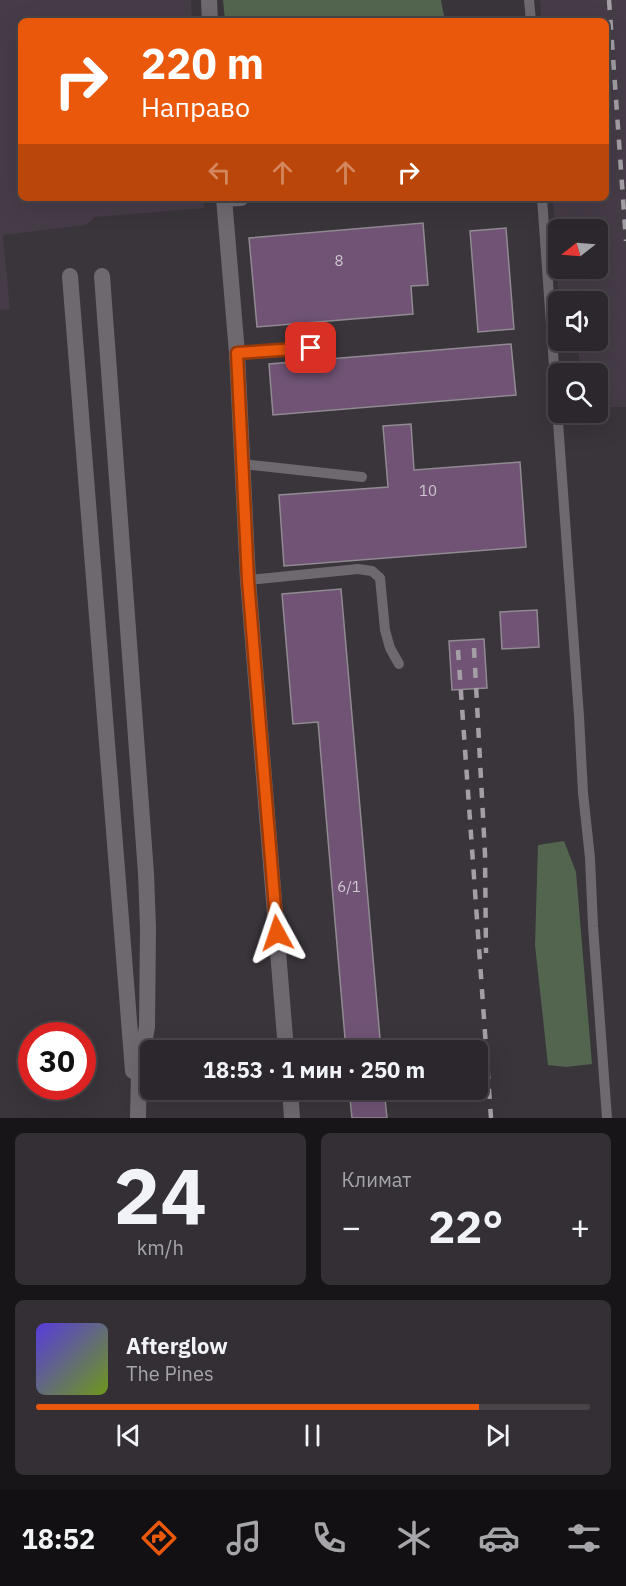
<!DOCTYPE html>
<html lang="ru">
<head>
<meta charset="utf-8">
<style>
  body { margin:0; font-family:"IBM Plex Sans",sans-serif; background:#342f34; color:#f1f3f6; height:100vh; display:flex; flex-direction:column; font-size:22px; white-space:nowrap }
  * { box-sizing:border-box; margin:0 }
  p { font-size:20px; color:#a6a5a9 }
  .icon { flex:none; width:33px; height:33px; fill:none; stroke:currentColor; stroke-width:2; stroke-linecap:round; stroke-linejoin:round }
  .map { position:relative; height:1118px; overflow:hidden }
  .details { display:flex; flex-direction:column; gap:15px; padding:15px; background:#181518; flex:1 }
  .details>* { flex:none }
  .top-card { position:absolute; left:18px; top:18px; width:591px; height:183px; border-radius:9px; box-shadow:0 6px 24px #0002,0 0 0 2px #484448; background:#ea580c; color:#fff; overflow:hidden }
  .needle { width:39px; rotate:253deg }
  .tools { position:absolute; left:548px; top:219px; display:grid; gap:12px }
  .tools a { display:grid; place-items:center; width:60px; height:60px; border-radius:9px; background:#2c272c; box-shadow:0 6px 24px #0002,0 0 0 2px #484448; font-size:30px }
  .speed { position:absolute; left:18px; top:1022px; display:flex; gap:12px; font-size:30px; font-weight:700; text-align:center }
  .speed>* { display:grid; place-content:center; width:78px; height:78px; border-radius:50%; background:#2c272c; box-shadow:0 6px 24px #0002,0 0 0 2px #484448; line-height:1 }
  .speed .limit { border:9px solid #d22; background:#fff; color:#111 }
  .pin { position:absolute; display:grid; place-items:center; width:51px; height:51px; color:#fff; margin:-26px; border-radius:12px; box-shadow:0 3px 9px #0006 }
  .me { position:absolute; width:66px; margin:-33px; rotate:355deg; stroke-linejoin:round; filter:drop-shadow(0 0 4px #0008) }
  .turn { display:flex; align-items:center; gap:21px; height:126px; padding:0 24px; font-size:27px }
  .turn .icon { width:78px; height:78px; stroke-width:2.5 }
  .turn b { display:block; font-size:42px; line-height:51px }
  .lanes { display:flex; align-items:center; height:57px; padding:0 24px; background:#0003; justify-content:center; gap:30px; direction:ltr }
  .lanes .off { opacity:.35 }
  .big { font-size:45px; font-weight:700; line-height:1.1 }
  .details .tile { flex:1; display:flex; flex-direction:column; justify-content:center; gap:9px; min-width:0; padding:0 21px; border-radius:9px; background:#342f34 }
  .details .dial { align-items:center; gap:0 }
  .dial b { font-size:78px; line-height:1 }
  .song { display:flex; align-items:center; gap:18px }
  .cover { width:72px; height:72px; border-radius:9px; background:linear-gradient(135deg,hsl(250 70% 55%),hsl(80 70% 35%)) }
  .played { height:6px; border-radius:3px; background:linear-gradient(90deg,#ea580c 80%,#484448 80%) }
  .keys { display:flex; justify-content:space-around; direction:ltr }
  .heat { display:flex; justify-content:space-between; align-items:center; font-size:33px; direction:ltr }
  .details .tiles { flex:1; display:grid; gap:15px; grid-template-columns:1fr 1fr }
  .tile:last-child { grid-column:span 2 }
  .trip { position:absolute; left:140px; top:1040px; width:348px; height:60px; border-radius:9px; background:#2c272c; box-shadow:0 6px 24px #0002,0 0 0 2px #484448; font-weight:700; line-height:60px; text-align:center }
  .tabs { display:flex; height:96px; justify-content:space-around; align-items:center; background:#121012; color:#a6a5a9 }
  .tabs .icon { width:42px; height:42px }
  .tabs .active { color:#ea580c }
  .tabs b { font-size:27px; color:#f1f3f6 }
  .map>svg:first-child { display:block }
  .built { fill:#463c48; fill-rule:evenodd }
  .green { fill:#53654f }
  .building { fill:#705375; stroke:#908a91; stroke-width:1.5 }
  .lines { fill:none; stroke-linecap:round; stroke-linejoin:round }
  .service { stroke:#6e696f; stroke-width:10 }
  .minor { stroke:#6e696f; stroke-width:16 }
  .rail { stroke:#a39fa4; stroke-width:4.5; stroke-dasharray:10 10; stroke-linecap:butt }
  .route-casing { stroke:#983908; stroke-width:15 }
  .route { stroke:#ea580c; stroke-width:10 }
  .labels { text-anchor:middle; stroke-width:6; stroke-linejoin:round; paint-order:stroke }
  .number-label { font-size:15px; fill:#d1c7d3 }
</style>
</head>
<body>
<div class="map">
<svg width="626" height="1118" viewBox="0 0 626 1118">
  <rect width="100%" height="100%" fill="#3a343b"/>
  <path class="built" d="M0,0h191l1,21h-171v177h182l1,10 -109,9 -9,8 -83,10 7,74 -10,1z
    M540,0h86v407h-29v-33l-17,-2 -2,-28 -3,-3 22,-1v-38l-38,-1 -6,-103h53v-177h-65zM558,230h39v38h-39z"/>
  <path class="green" d="M223,0h218l4,21h-220z
    M564,841l12,31 16,192 -26,3 -18,-2 -13,-120 3,-100z"/>
  <path class="building" d="M423,223l5,62 -17,1 2,28 -156,13 -8,-89z
    M506,228l8,101 -36,3 -8,-101z
    M511,344l5,51 -243,20 -4,-51z
    M411,424l3,46 106,-8 6,85 -242,19 -5,-71 109,-8 -5,-61z
    M341,589l40,461h-35l-28,-328 -25,2 -11,-130z
    M537,610l2,37 -37,2 -2,-37z
    M484,639l3,49 -35,2 -3,-49z
    M349,1089h35l3,29h-35z"/>
  <g class="lines">
    <path class="service" d="M529,0l2,21
      M542,198l37,518 4,77 7,65 3,68 14,192
      M237,353l74,-5
      M242,464l120,13
      M248,580l110,-11 14,2 8,7 5,52 5,18 9,16"/>
    <path class="minor" d="M209,0l1,21
      M224,198l13,155 11,227 38,470
      M224,199l17,-1
      M70,276l63,795
      M102,276l44,597 2,55 -1,99 -8,44 -1,47
      M290,1089l2,29"/>
    <path class="rail" d="M609,0l17,241
      M474,648l11,206 1,99
      M458,650l33,468"/>
  </g>
  <g class="lines">
    <defs>
      <path id="route" d="M277,933l-29,-353 -11,-227 74,-5"/>
    </defs>
    <use href="#route" class="route-casing"/>
    <use href="#route" class="route"/>
  </g>
  <g class="labels">
    <g class="number-label">
      <text x="339" y="266">8</text>
      <text x="428" y="496">10</text>
      <text x="349" y="892">6/1</text>
    </g>
  </g>
</svg>
<div class="tools">
<a><svg class="needle" viewBox="-14 -14 28 28"><path d="M0-13l5 13h-10z" fill="#e53935"/><path d="M0 13l5-13h-10z" fill="#a6a5a9"/></svg></a>
<a><svg class="icon" aria-label="sound" viewBox="0 0 24 24"><path d="M4 9h4l5-4v14l-5-4H4zM17 9q2 3 0 6"/></svg></a>
<a><svg class="icon" aria-label="search" viewBox="0 0 24 24"><circle cx="10" cy="10" r="6"/><path d="M15 15l6 6"/></svg></a>
</div>
<div class="speed"><div class="limit">30</div></div>
<div class="pin" style="left:311px;top:348px;background:#d93025"><svg class="icon" aria-label="arrive" viewBox="0 0 24 24"><path d="M6 21V4h12l-3 4 3 4H6"/></svg></div>
<svg class="me" style="left:277px;top:933px" viewBox="-20 -20 40 40"><path d="M0-17L14 15 0 8-14 15z" fill="#ea580c" stroke="#fff" stroke-width="4"/></svg>
<div class="trip">18:53 · 1 мин · 250 m</div>
<div class="top-card">
<div class="turn"><svg class="icon" aria-label="right" viewBox="0 0 24 24"><path d="M7 20v-9h11M14 6l5 5-5 5"/></svg><div><b>220 m</b>Направо</div></div>
<div class="lanes"><svg class="icon off" aria-label="left" viewBox="0 0 24 24"><path d="M17 20v-9H6M10 6l-5 5 5 5"/></svg><svg class="icon off" aria-label="ahead" viewBox="0 0 24 24"><path d="M12 20V5M6 11l6-6 6 6"/></svg><svg class="icon off" aria-label="ahead" viewBox="0 0 24 24"><path d="M12 20V5M6 11l6-6 6 6"/></svg><svg class="icon" aria-label="right" viewBox="0 0 24 24"><path d="M7 20v-9h11M14 6l5 5-5 5"/></svg></div>
</div>
</div>
<section class="details">
<div class="tiles">
<div class="tile dial"><b>24</b><p>km/h</p></div>
<div class="tile"><p>Климат</p>
<div class="heat"><a>−</a><b class="big">22°</b><a>+</a></div>
</div>
<div class="tile">
<div class="song"><i class="cover"></i><div><b>Afterglow</b><p>The Pines</p></div></div>
<div class="played"></div>
<div class="keys"><svg class="icon" aria-label="previous" viewBox="0 0 24 24"><path d="M18 5L8 12l10 7zM5 5v14"/></svg><svg class="icon" aria-label="pause" viewBox="0 0 24 24"><path d="M8 5v14M16 5v14"/></svg><svg class="icon" aria-label="next" viewBox="0 0 24 24"><path d="M6 5l10 7-10 7zM19 5v14"/></svg></div>
</div>
</div>
</section>
<nav class="tabs">
<b>18:52</b>
<svg class="icon active" aria-label="directions" viewBox="0 0 24 24"><path d="M12 3l9 9-9 9-9-9zM9 14v-3h6M13 9l2 2-2 2"/></svg>
<svg class="icon" aria-label="music" viewBox="0 0 24 24"><path d="M9 18V5l10-2v13"/><circle cx="6" cy="18" r="3"/><circle cx="16" cy="16" r="3"/></svg>
<svg class="icon" aria-label="phone" viewBox="0 0 24 24"><path d="M5 4h4l2 5-3 2q2 4 5 5l2-3 5 2v4C11 20 4 13 5 4z"/></svg>
<svg class="icon" aria-label="climate" viewBox="0 0 24 24"><path d="M12 3v18M4 7l16 10M4 17L20 7"/></svg>
<svg class="icon" aria-label="car" viewBox="0 0 24 24"><path d="M5 17H2v-5l4-1 3-4h7l3 4 3 1v5h-3M9 17h6M6 11h13"/><circle cx="7" cy="17" r="2"/><circle cx="17" cy="17" r="2"/></svg>
<svg class="icon" aria-label="filters" viewBox="0 0 24 24"><path d="M4 7h16M4 17h16"/><circle cx="9" cy="7" r="2"/><circle cx="15" cy="17" r="2"/></svg>
</nav>
</body>
</html>
